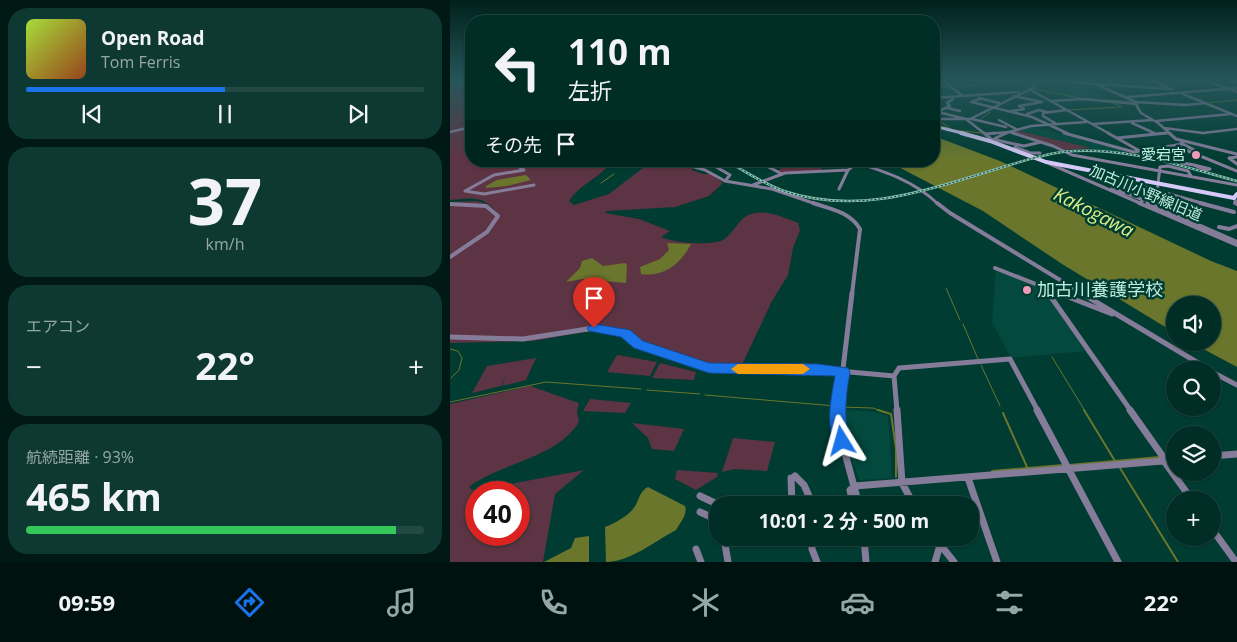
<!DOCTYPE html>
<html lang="ja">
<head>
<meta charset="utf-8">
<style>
  body { margin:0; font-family:"Open Sans","Noto Sans JP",sans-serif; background:#0e3932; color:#f1f3f6; height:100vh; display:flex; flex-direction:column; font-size:19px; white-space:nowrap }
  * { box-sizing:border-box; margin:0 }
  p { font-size:16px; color:#95a8a7 }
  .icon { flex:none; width:28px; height:28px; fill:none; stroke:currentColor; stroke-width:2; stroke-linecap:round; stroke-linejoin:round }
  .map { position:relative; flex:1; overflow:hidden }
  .details { display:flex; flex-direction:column; gap:8px; padding:8px; background:#001915; width:450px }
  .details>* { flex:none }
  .top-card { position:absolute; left:15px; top:15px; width:475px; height:152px; border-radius:20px; box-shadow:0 1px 4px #0004,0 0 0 1px #224943; background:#002d26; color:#f1f3f6; overflow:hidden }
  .buttons { position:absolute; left:716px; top:296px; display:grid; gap:10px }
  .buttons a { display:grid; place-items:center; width:55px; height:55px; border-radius:50%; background:#002d26; box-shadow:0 1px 4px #0004,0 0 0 1px #224943; font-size:25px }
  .speed { position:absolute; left:15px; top:481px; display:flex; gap:10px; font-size:25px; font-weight:700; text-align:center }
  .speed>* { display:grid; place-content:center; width:65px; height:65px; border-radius:50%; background:#002d26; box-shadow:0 1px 4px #0004,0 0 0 1px #224943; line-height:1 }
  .speed .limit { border:8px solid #d22; background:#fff; color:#111 }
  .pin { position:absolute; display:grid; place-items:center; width:42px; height:42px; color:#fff; margin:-51px -21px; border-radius:50% 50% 50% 0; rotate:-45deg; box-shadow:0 0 5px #0007 }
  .pin .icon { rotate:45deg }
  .me { position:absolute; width:55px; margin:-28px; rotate:352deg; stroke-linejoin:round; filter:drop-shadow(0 0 4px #0008) }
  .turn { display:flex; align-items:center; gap:18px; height:105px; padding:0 20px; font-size:22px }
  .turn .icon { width:65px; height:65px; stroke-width:2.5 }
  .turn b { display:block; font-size:35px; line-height:42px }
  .then { display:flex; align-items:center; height:48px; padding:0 20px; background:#0003; gap:10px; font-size:19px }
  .big { font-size:38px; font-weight:700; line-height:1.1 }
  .details .widget { flex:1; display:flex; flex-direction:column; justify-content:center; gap:8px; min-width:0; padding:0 18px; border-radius:20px; background:#0e3932 }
  .details .dial { align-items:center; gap:0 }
  .dial b { font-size:65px; line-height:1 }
  .song { display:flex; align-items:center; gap:15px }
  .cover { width:60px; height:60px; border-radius:8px; background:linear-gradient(135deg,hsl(80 70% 55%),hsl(20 70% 35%)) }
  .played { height:5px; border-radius:2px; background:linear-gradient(90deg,#1a73e8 50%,#224943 50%) }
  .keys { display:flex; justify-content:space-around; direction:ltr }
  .heat { display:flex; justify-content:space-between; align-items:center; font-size:28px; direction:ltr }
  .charge { height:8px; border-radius:4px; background:linear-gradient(90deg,#34c759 93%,#224943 0) }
  .trip { position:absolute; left:259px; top:496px; width:270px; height:50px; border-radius:20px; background:#002d26; box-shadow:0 1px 4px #0004,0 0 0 1px #224943; font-weight:700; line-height:50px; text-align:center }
  .tabs { display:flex; height:80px; justify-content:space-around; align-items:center; background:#00120f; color:#95a8a7 }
  .tabs .icon { width:35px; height:35px }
  .tabs .selected { color:#1a73e8 }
  .tabs b { font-size:22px; color:#f1f3f6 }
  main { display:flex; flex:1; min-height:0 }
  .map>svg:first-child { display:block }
  .built { fill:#04493e }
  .green { fill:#5d3443; fill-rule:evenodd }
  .water { fill:#6a762c }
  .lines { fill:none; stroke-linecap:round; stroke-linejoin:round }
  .stream-far1 { stroke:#6a762c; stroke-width:1 }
  .stream { stroke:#6a762c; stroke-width:2 }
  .river { fill:#6a762c; fill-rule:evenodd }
  .minor-far4 { stroke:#857c9a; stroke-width:2.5 }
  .minor-far3 { stroke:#857c9a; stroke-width:3 }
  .minor-far2 { stroke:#857c9a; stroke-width:4 }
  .minor-far1 { stroke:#857c9a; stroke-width:5 }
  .minor { stroke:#857c9a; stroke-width:7 }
  .major-far1 { stroke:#d6c9f9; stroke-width:3 }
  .major { stroke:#d6c9f9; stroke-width:4 }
  .rail-casing { stroke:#8bbdb1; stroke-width:2.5 }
  .rail { stroke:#003c32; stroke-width:1; stroke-dasharray:2; stroke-linecap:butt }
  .route { fill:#1a73e8; stroke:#114b97 }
  .slow { fill:#f59e0b }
  .poi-dot { fill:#f09ab7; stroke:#003c32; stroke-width:2 }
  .labels { text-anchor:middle; stroke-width:5; stroke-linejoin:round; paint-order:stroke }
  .far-poi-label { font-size:15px; fill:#bfede1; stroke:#003c32; text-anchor:end }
  .far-street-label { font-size:15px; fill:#bfede1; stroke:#003c32 }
  .poi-label { font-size:18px; fill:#bfede1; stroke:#003c32; text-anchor:start }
  .water-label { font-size:19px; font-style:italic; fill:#dcef88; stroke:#003c32 }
</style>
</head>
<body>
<main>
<section class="details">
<div class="widget">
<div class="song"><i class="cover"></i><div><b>Open Road</b><p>Tom Ferris</p></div></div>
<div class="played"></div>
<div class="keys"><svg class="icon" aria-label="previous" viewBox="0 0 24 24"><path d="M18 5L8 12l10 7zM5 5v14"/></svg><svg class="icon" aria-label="pause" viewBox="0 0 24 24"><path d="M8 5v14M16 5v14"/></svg><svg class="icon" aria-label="next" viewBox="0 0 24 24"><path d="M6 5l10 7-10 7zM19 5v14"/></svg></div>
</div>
<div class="widget dial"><b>37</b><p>km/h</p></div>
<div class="widget"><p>エアコン</p>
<div class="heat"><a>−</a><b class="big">22°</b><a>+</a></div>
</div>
<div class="widget"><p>航続距離 · 93%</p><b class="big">465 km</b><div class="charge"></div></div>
</section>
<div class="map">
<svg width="787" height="562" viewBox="0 0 787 562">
  <rect width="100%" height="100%" fill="#003c32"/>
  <path class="built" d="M601,80l26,4 32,16 -34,-2 -42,-9 2,-5z
    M584,127l203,52v4l-99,-27 -57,-6 9,-2 -74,-18z
    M546,270l54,21 -1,6 36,54 -74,7 -19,-36z
    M391,410l27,1 20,4 4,63 -32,2 -11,-27z"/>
  <path class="green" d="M0,80h21v81h141c-12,17 -32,23 -43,40l5,4 35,-11 43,-33h19l22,6 -1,3 11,4h8l12,9 -14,13 -34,11 -68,4 -2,2 34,6 31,12 -9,6c12,6 50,9 62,3 10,-6 15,-20 25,-25 16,-7 35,2 50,8l2,7 -7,18 -5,27 -16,26 -31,66 -30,-1 -13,-6 -5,5 -52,-16 -22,-15 -22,-4 -64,11 -83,2v-141l27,-1 12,4 11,11c-17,-21 -24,-18 -50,-16z
    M565,130l76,18 -25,2 -53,-17z
    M344,161h16l13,6 -2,3 -39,3 -5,-2 4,-2 -4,-3z
    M167,355h1l39,7 -7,14 -43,-4z
    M86,358l-10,22 -24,6 4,-12 -5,12 -29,7 15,-27z
    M210,363l36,9 -2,8 -42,-2z
    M80,386l49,17 -2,9 2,10c-23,37 -78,40 -110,65l5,4 110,-21 -29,24 -12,68h-93v-158zM26,492h43v43h-43z
    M140,399l41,4 -6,10 -42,-2z
    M182,423l52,6 -10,22 -22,-2 -4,-11z
    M283,438l42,4 -8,29 -32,-2 -13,3z
    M227,470l41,3 -1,4 -21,13 -21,-11z"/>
  <path class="water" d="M484,136l66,25 211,100 26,10v96l-45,-24 20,-1v-37h-37v28l-113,-69 -79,-53 -96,-50h47z
    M76,175l5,5 -24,6 -21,2v-2l11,-6z
    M217,243l24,1c-9,18 -27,34 -50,30l-1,-7 20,-8 9,-9z
    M142,258l11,8 22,-3 2,2 -1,18 -44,-4 -16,3 14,-14 2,-7z
    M198,487l37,19c3,8 -5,17 -9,24 -21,11 -46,32 -70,32l-1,-35c10,-4 21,-10 28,-18 6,-7 6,-18 15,-22z
    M139,536v26h-45l27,-14 4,-10z"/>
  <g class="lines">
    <path class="stream-far1" d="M565,80l18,9 46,9
      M569,82l22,-2
      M503,87l63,-5
      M484,88l15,-1
      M658,100l26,2
      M758,103l29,-3
      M618,110l54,-3 -9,-4
      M488,120l14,10 30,3
      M530,120l10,-8
      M179,161v6
      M151,183l13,-9
      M653,184l5,-6
      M496,288l14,32
      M513,324l15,35
      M0,349l8,2 4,7 -3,12 -8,8
      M602,357l33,54
      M531,365l19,41
      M197,390l53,4
      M255,395l131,11
      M0,402l96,-20 95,7
      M390,407l33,1 8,3"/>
    <path class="stream" d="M428,410l13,4 5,34v29
      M634,410l31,51
      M553,413l24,54
      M716,457l9,-1
      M619,465l91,-8
      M670,468l58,94
      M542,471l71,-6"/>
    <path class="river" d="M783,80l4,2v2l-10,-4z"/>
    <path class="minor-far4" d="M492,80l21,16
      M607,80l11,1
      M629,80h4
      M700,80l17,7
      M754,80l33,12
      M658,81l3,1
      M617,82l105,7
      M647,85l37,16 7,12 17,10 13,11
      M579,89l81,45
      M733,94l54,22
      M678,97l109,-9
      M484,98l85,-6
      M529,98l20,5
      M530,99l-9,3 61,15 37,17
      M601,101l32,-2 54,5
      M686,102l50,3 20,-2
      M497,108l13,3
      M484,111l32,8 19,15
      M489,111l11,-5 -3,-3 6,-4
      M562,111l12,-2 -5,-3 23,-4 -28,-6
      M577,114l12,-4 8,2
      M484,119h36l63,-31 1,-4 15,-4
      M522,119l34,8
      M549,120l17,9
      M706,121l75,-7
      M605,123l-12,-7v-3l23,-3
      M682,123l22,10
      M643,124l59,-4
      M714,128l39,5 34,-4
      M0,132l21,-5
      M536,134l23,-2 22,-6 55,-4
      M554,134l5,-2 8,2
      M703,134l15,-1"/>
    <path class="minor-far3" d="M534,133l7,6
      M563,133l40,13 19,9 165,30
      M614,133l70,19 49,-8
      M658,133l30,17
      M719,133l7,6 61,15
      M536,134l9,-1
      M667,138l49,-5
      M546,140l28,6 17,-4
      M540,141l16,-8
      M731,143l19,10 -4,2
      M726,146l61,25
      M565,147l15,6h10
      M708,149l26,15
      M787,157l-8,1 8,6
      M65,161l1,4 8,5 -30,5 -29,16 19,3 50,-9
      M223,161l32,9 20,11 47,8 44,15
      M256,161l24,14 -5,6
      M307,161l25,13
      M401,161c32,10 62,19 87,43
      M733,163l11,2
      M600,164l92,40
      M314,165l10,-4
      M744,165l16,4 -4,1z
      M657,174l2,3 96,27
      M303,185l32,-12 63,-3 9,-7
      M662,188l29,11
      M389,189l9,-19
      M784,198l3,6
      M697,202l4,2
      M689,203l18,-11 3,-25 8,-1 20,5 3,5"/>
    <path class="minor-far2" d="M363,203c18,6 37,9 47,26l-8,65
      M487,203l13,10 133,81
      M689,203l98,42
      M698,203l89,39
      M750,203l34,9
      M785,203l2,1
      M0,204l36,2 12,10 -11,16 -37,25
      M769,227l10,2 8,-3
      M545,268l66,26
      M603,294l1,-3"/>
    <path class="minor-far1" d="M603,293l-2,4 80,114
      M608,293l54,21
      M631,293l129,77
      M0,337l73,2 71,-11 31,5 14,12 70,23 108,1 77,7
      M762,372l25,13
      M388,411l14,-118
      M447,411l-3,-35 5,-8 111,-9 28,52"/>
    <path class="minor" d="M388,410v17l21,78
      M447,410l5,73 12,22
      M587,410l81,152
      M680,410l36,51
      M762,456l25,-2
      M714,461l28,39
      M345,476l9,9 9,20
      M341,478l1,27
      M518,478l29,84
      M250,496l19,9
      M403,505l-3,-15 5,-4 320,-26
      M250,512l11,5 7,9
      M762,529l24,33
      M274,538l4,24
      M362,538v11l5,13
      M414,538l2,24
      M485,538l19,24
      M246,549l5,13
      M485,562l5,-17"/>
    <path class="major-far1" d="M484,126l32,8"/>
    <path class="major" d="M511,133l29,8 56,21 188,36 3,-4"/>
    <defs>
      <path id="rail" d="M277,161c19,11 37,23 57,30 66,22 130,4 193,-16 28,-8 56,-19 85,-23 59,-7 119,14 175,29"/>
    </defs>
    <use href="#rail" class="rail-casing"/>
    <use href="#rail" class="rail"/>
  </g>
  <linearGradient id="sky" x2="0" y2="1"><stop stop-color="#00211c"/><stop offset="0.5" stop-color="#26565a"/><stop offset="1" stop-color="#26565a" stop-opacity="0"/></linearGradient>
  <rect width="787" height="159" fill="url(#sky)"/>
  <path class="route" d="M144,324l36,6 13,11 66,22 109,1 30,4 2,4c-4,23 -7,45 0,69l-3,5 -5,2 -6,-2c-11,-22 -5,-47 -1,-70l-126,-3 -75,-25 -13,-11 -32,-6 -2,-3z"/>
  <path class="slow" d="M288,364h65l7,5 -7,5h-65l-7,-5z"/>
  <g class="poi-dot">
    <circle cx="746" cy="155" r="5"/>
    <circle cx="577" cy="290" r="5"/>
  </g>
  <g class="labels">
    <g class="far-poi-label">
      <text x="736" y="160">愛宕宮</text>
    </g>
    <g class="far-street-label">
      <text transform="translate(696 193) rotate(23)" y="5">加古川小野線旧道</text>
    </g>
    <g class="poi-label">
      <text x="587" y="296">加古川養護学校</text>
    </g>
    <g class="water-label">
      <text transform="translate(644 212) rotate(27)" y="7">Kakogawa</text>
    </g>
  </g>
</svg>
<div class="buttons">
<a><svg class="icon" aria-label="sound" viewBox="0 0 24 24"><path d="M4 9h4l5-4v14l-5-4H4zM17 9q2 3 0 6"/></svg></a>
<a><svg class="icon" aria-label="search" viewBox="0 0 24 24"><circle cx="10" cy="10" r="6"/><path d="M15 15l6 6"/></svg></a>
<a><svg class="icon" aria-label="layers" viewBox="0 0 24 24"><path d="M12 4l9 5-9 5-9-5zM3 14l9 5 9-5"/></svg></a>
<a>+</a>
</div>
<div class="speed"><div class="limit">40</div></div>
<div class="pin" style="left:144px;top:328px;background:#d93025"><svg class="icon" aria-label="arrive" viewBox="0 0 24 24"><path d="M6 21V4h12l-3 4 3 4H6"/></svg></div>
<svg class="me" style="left:392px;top:441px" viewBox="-20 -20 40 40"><path d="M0-17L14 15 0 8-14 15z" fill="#1a73e8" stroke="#fff" stroke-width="4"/></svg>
<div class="trip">10:01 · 2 分 · 500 m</div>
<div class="top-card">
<div class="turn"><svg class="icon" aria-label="left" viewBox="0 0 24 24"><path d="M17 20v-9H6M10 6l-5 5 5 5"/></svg><div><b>110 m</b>左折</div></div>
<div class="then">その先<svg class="icon" aria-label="arrive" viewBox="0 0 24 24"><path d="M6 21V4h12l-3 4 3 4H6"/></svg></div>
</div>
</div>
</main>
<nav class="tabs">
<b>09:59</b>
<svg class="icon selected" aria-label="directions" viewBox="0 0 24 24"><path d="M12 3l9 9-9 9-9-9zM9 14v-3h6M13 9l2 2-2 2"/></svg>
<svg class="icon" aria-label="music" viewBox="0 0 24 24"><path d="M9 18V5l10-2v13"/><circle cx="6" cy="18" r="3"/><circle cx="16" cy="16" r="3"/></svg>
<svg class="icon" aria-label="phone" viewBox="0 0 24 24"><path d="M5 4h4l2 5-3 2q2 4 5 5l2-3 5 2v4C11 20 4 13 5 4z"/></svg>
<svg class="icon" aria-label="climate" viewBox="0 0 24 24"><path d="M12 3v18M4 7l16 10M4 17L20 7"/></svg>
<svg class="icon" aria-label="car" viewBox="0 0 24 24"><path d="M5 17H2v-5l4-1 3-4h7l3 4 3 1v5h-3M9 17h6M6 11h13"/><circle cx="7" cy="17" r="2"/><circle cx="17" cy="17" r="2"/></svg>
<svg class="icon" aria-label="filters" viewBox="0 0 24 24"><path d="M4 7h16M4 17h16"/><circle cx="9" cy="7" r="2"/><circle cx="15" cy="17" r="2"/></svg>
<b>22°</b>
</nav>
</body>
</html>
